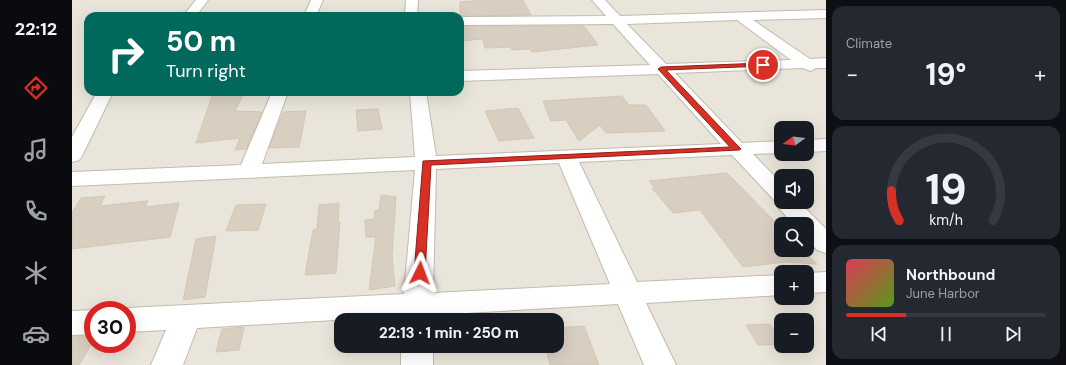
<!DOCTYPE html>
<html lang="en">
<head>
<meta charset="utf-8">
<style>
  body { margin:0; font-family:"DM Sans",sans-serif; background:#242831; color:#f1f3f6; height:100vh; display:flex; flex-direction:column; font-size:15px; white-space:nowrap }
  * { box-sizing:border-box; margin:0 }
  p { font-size:13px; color:#9ea1a6 }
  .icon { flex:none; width:22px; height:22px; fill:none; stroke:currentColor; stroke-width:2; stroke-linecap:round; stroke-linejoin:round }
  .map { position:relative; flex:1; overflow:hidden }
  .sheet { display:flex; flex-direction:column; gap:6px; padding:6px; background:#0d0f14; width:240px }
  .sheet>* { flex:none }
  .top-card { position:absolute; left:12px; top:12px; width:380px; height:84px; border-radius:12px; box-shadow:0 4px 16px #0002; background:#00695c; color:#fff; overflow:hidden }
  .needle { width:26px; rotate:255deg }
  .buttons { position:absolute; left:702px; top:121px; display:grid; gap:8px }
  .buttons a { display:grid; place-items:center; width:40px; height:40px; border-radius:8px; background:#171b24; box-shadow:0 4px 16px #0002; font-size:20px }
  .speed { position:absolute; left:12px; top:301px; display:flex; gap:8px; font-size:20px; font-weight:700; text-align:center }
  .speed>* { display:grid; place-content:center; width:52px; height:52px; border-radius:50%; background:#171b24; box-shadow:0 4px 16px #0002; line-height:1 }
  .speed .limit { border:6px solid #d22; background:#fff; color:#111 }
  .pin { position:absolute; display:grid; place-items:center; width:34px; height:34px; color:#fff; margin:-17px; border:2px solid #fff; border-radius:50%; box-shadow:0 1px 4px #0007 }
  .me { position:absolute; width:44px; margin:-22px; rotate:3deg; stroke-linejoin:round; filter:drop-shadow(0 0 3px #0008) }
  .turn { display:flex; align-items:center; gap:14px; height:84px; padding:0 16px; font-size:18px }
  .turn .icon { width:52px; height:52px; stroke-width:2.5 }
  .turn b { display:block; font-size:28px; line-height:34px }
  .big { font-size:30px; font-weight:700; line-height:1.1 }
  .sheet .widget { flex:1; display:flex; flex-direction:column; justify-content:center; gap:6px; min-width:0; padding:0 14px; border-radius:12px; background:#242831 }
  .sheet .dial { align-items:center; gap:0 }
  .dial svg { height:104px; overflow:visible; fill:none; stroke:#363941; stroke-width:7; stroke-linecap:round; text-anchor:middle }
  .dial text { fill:#f1f3f6; stroke:none }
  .song { display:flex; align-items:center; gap:12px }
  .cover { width:48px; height:48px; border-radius:6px; background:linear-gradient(135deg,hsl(350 70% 55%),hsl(90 70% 35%)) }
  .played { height:4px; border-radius:2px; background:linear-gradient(90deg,#d93025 30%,#363941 30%) }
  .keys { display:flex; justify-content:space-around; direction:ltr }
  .heat { display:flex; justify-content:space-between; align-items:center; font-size:22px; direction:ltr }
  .trip { position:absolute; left:262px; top:313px; width:230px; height:40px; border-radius:12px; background:#171b24; box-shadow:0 4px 16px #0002; font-weight:700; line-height:40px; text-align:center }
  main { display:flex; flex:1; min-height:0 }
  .tab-bar { display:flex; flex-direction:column; width:72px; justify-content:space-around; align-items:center; background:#090b0e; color:#9ea1a6 }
  .tab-bar .icon { width:28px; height:28px }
  .tab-bar .active { color:#d93025 }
  .tab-bar b { font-size:18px; color:#f1f3f6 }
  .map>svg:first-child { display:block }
  .residential { fill:#eae5da; fill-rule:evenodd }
  .building { fill:#d8cfc1; stroke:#d3c7b4 }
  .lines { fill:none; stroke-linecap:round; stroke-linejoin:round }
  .minor-casing { stroke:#c2bbae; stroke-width:2 }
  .minor { fill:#fff; fill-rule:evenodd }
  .route { fill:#d93025; stroke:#8d1f18 }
</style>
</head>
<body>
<main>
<nav class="tab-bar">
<b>22:12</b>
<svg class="icon active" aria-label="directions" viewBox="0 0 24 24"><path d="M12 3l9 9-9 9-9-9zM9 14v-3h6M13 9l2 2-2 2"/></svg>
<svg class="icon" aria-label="music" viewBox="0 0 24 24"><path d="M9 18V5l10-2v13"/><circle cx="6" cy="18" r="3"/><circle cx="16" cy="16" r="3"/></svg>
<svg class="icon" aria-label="phone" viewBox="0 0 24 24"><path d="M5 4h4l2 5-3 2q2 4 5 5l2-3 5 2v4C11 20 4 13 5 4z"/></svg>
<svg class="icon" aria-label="climate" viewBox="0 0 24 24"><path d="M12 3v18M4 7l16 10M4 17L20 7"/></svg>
<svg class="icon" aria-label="car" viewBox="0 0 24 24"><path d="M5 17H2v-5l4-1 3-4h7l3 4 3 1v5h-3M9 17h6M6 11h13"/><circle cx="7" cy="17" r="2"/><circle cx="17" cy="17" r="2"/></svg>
</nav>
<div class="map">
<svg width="754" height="365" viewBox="0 0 754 365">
  <rect width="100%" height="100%" fill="#f6f3ec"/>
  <path class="residential" d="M0,0h754v365h-754zM16,16h372v76h-372zM709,128h26v26h-26zM709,176h26v26h-26zM709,224h26v26h-26zM709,272h26v26h-26zM21,310h34v34h-34zM269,320h216v26h-216zM709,320h26v26h-26z"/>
  <path class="building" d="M412,0h39l8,15 -71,1v-14z
    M388,26h124l14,19 -66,7 -3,-3 -17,1 -1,-3 -26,1 -2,-9 -23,2z
    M172,93l-9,18 27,1 -16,37 -11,1 5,-12 -44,5 16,-47z
    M550,96l7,9h17l19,26 -59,2 -6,-8 -21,16 -13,-21 -15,1 -8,-20z
    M446,108l16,30 -35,3 -14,-30z
    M306,109l4,20 -24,2 -2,-21z
    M234,111l-7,36 -30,1 14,-36z
    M655,173l54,55v22h22l14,14 -31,-2 -43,5 -43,-57 -27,3 -21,-25h3l-6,-7z
    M309,195l15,2 -4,58 3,31 -26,4 7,-53h-10l-1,-17 9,-1 1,-9h4z
    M33,196l-5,10 48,-5 -3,6 34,-4 -9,34 -98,12v-36l9,-15z
    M267,203l-1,20 2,-1 -4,51 -31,2 8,-45 4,-1 2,-24z
    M194,204l-8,26 -32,1 10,-26z
    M144,236l-11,61 -22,3 13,-61z
    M698,324l11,20 -23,1 -12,-20z
    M512,326l15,39h-49l-5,-19h12v-18z
    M172,327l-5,23 -23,2 6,-23z
    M0,336h21v5l-14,24h-7z"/>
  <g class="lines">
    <defs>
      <path id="minor" d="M124,0h12l-12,16h-13z
        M239,0h12l-7,16h-12z
        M334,0h12l-1,16h-12z
        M520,0h13l15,16 206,-6v8l-73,2 57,39 16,-1v10h-10l-6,3 -7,-3 -128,5 67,70 39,-2v12l-28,1 28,29v19h18l27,27v24l-9,-3 -10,-11v-15h-14l-15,-17 -3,-6 -43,-46 -153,7 58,120 144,-7v20l-135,8 30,62h-32l-26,-61 -186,11v5h-30l1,-4 -206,12 -14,37h-32l15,-35 -39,2v-22h-5l5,-2 277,-14 11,-124 -343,16v-14l169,-7 31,-73h16l-26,72 153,-7 -5,-65h16l10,64 285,-12 -63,-70 -198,7v-10l190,-6 -37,-41 -153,1v-8l146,-1zM665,20l54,40 -125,4 -39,-40zM487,163l51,121 -177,9 3,-124z
        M25,92h16l-31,64 -3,4 -7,2v-25z
        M754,139v12l-19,1v-12z
        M754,272v20l-19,1v-20z
        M21,310v24l-21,1v-24z
        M329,346h32v19h-32z"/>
    </defs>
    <use href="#minor" class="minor-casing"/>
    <use href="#minor" class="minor"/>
  </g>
  <path class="route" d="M691,63l3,2 -1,1 -99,4 73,77 2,2 -2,1 -308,15 -6,108 -1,3h-8l-2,-3 9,-112 307,-14 -72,-78 3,-2z"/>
</svg>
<div class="buttons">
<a><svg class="needle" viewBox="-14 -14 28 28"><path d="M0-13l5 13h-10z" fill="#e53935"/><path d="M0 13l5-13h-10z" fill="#9ea1a6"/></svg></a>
<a><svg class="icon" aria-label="sound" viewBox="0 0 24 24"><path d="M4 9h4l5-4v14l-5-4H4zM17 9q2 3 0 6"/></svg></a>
<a><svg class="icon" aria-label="search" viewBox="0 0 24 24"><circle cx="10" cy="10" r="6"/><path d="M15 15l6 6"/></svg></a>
<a>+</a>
<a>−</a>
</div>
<div class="speed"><div class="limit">30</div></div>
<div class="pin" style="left:691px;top:65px;background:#d93025"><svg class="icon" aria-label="arrive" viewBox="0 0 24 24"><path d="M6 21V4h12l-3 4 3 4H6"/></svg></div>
<svg class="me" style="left:348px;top:273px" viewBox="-20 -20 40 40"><path d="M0-17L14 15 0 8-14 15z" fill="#d93025" stroke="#fff" stroke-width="4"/></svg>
<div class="trip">22:13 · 1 min · 250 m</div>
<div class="top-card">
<div class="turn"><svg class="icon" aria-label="right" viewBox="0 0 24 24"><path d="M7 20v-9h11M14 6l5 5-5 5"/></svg><div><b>50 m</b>Turn right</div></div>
</div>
</div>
<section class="sheet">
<div class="widget"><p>Climate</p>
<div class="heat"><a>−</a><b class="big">19°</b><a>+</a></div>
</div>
<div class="widget dial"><svg viewBox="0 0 100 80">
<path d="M14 69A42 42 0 1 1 86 69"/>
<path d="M14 69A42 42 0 0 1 8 46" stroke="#d93025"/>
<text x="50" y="56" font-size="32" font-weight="700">19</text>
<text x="50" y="72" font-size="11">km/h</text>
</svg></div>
<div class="widget">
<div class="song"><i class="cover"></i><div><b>Northbound</b><p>June Harbor</p></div></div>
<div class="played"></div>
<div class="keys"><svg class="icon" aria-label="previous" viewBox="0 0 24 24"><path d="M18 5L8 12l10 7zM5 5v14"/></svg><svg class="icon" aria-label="pause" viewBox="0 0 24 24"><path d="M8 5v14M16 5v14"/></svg><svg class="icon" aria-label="next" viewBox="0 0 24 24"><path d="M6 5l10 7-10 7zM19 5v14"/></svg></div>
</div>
</section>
</main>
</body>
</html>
